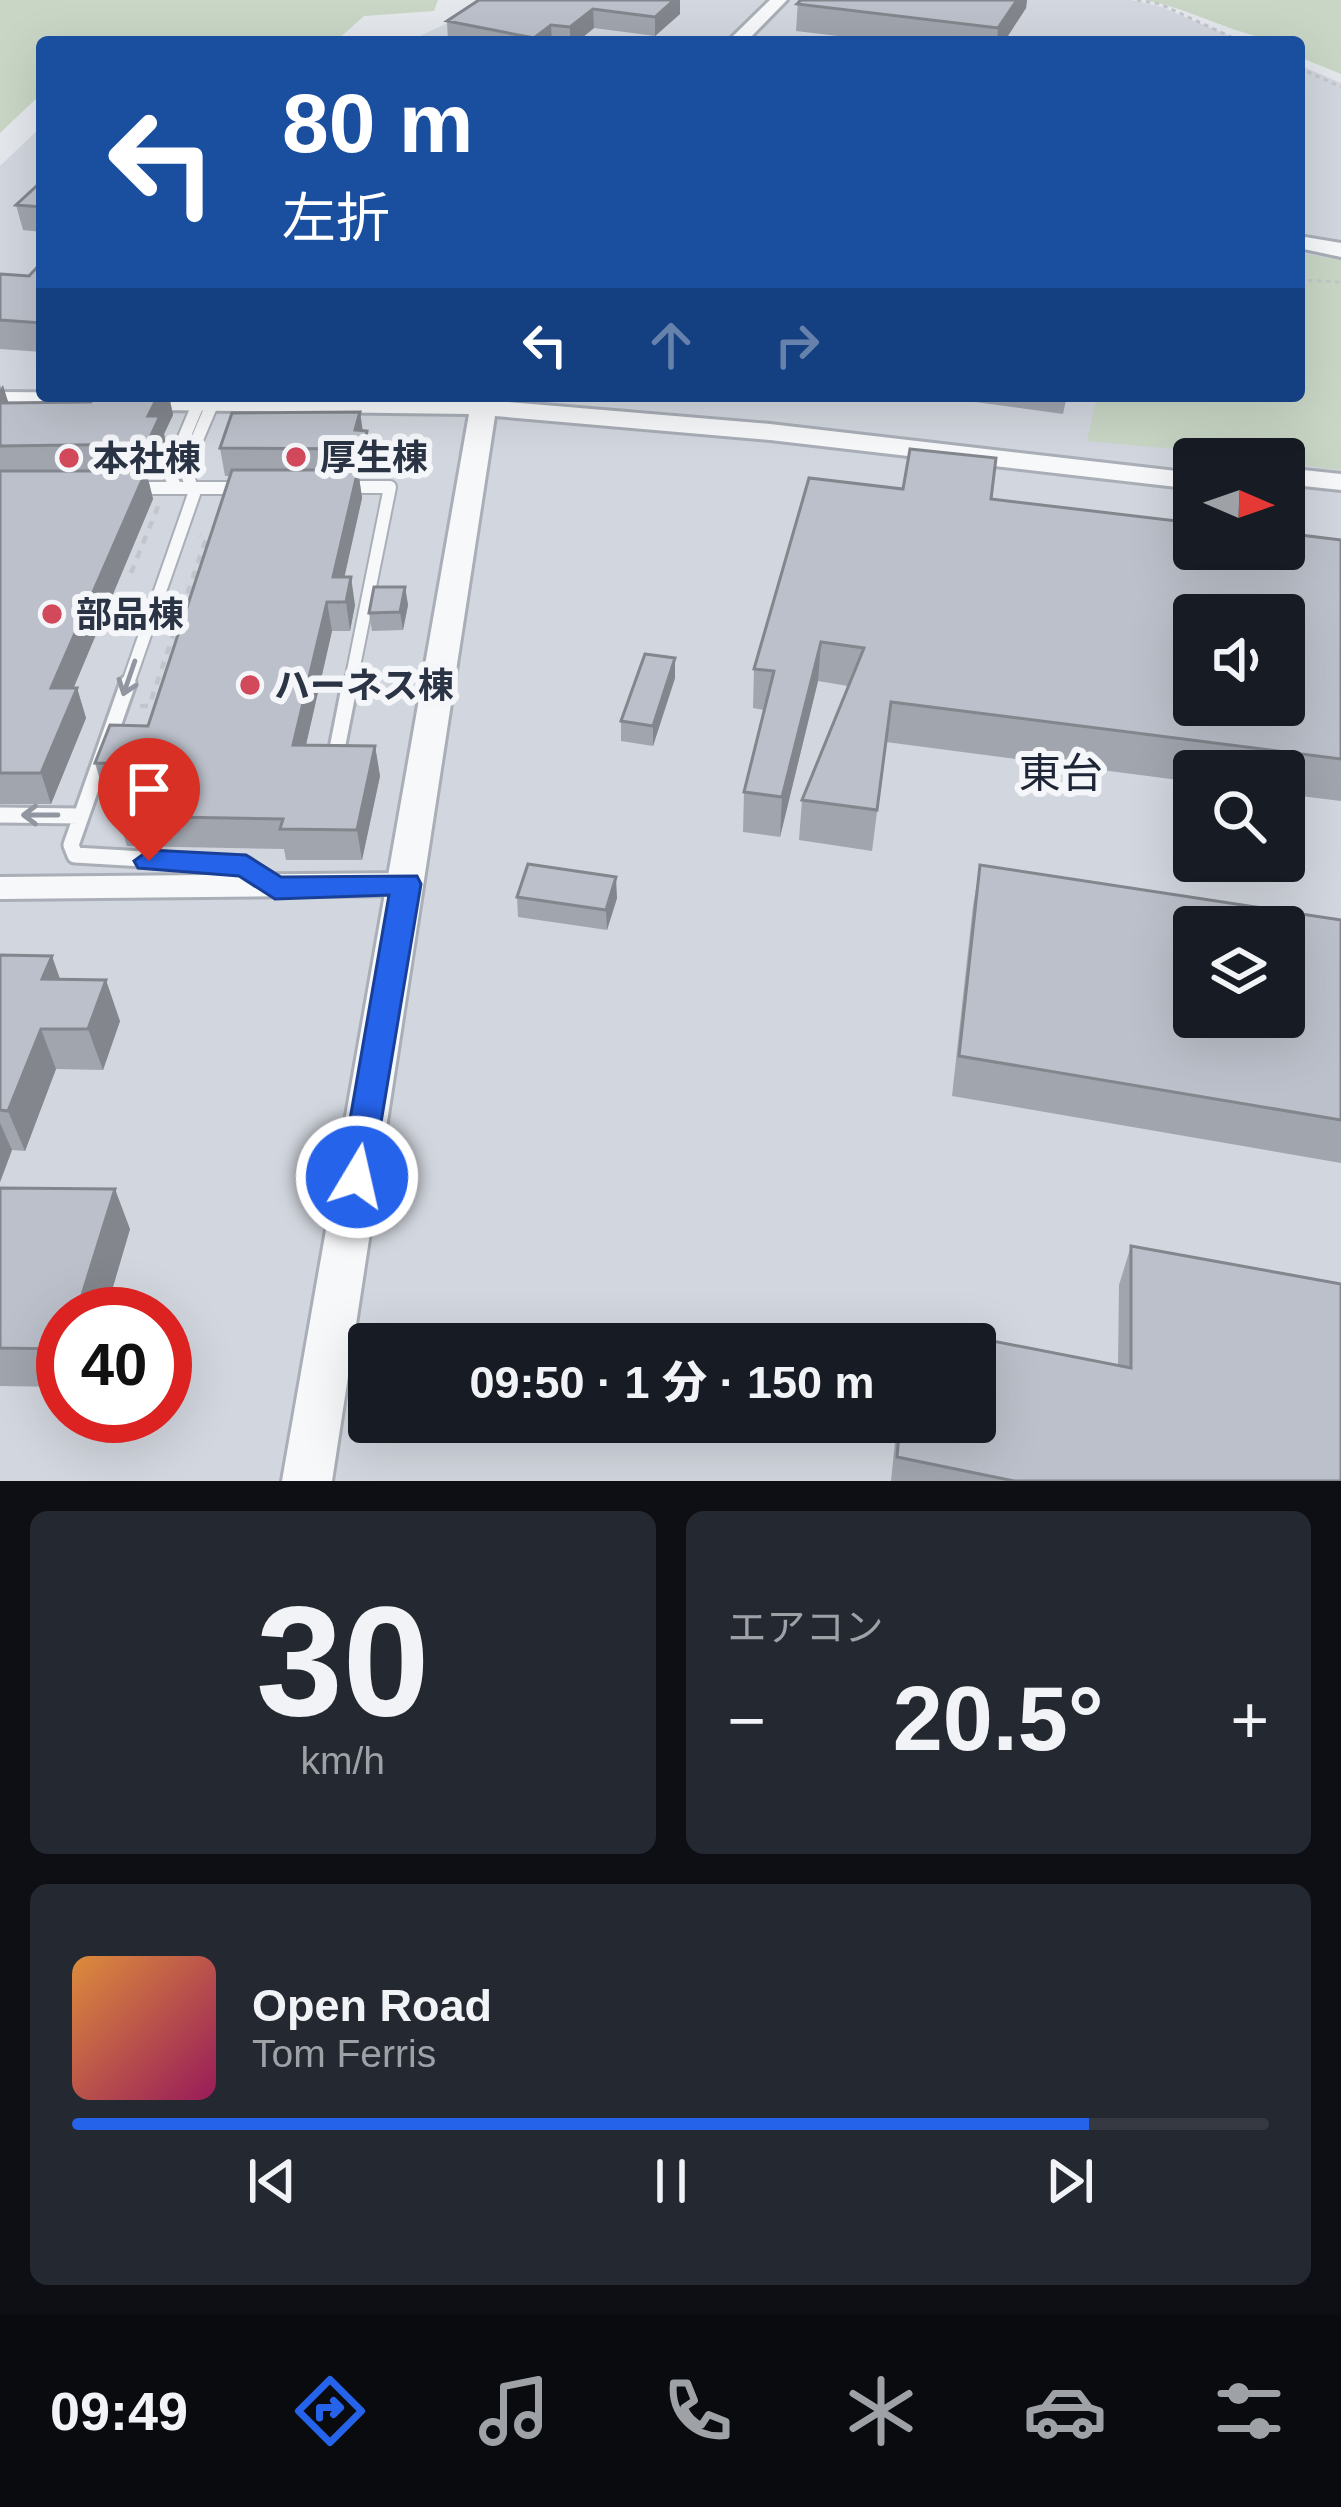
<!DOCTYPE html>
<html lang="ja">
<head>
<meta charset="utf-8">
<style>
  body { margin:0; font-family:Arial,"Noto Sans JP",sans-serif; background:#242831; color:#f1f3f6; height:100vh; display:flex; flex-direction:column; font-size:45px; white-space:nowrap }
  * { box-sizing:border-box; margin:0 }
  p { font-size:39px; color:#9ea1a6 }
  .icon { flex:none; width:66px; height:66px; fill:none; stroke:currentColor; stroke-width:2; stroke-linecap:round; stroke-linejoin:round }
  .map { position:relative; height:1481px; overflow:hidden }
  .drawer { display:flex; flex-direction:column; gap:30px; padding:30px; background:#0d0f14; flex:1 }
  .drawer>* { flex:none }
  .top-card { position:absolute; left:36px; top:36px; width:1269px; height:366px; border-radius:12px; box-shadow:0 12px 48px #0002; background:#1a4fa0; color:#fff; overflow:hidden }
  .needle { width:78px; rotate:92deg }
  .fabs { position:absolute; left:1173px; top:438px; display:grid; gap:24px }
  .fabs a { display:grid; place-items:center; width:132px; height:132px; border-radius:12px; background:#171b24; box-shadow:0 12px 48px #0002; font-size:60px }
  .speed { position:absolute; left:36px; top:1287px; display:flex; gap:24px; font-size:60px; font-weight:700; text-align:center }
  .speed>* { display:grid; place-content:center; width:156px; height:156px; border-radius:50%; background:#171b24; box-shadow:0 12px 48px #0002; line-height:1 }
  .speed .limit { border:18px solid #d22; background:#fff; color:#111 }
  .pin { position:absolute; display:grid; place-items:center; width:102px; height:102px; color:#fff; margin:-123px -51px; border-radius:50% 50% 50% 0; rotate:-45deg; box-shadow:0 0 12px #0007 }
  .pin .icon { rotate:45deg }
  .me { position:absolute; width:132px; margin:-66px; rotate:9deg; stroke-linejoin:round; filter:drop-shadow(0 0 9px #0008) }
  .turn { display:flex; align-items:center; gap:42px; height:252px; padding:0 48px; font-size:54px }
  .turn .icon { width:156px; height:156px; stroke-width:2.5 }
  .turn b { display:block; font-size:84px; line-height:102px }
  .lanes { display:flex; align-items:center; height:114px; padding:0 48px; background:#0003; justify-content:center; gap:60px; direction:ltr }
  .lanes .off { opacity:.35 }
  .big { font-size:90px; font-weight:800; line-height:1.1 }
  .drawer .tile { flex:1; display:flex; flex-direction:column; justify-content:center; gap:18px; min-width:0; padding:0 42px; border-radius:18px; background:#242831 }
  .drawer .dial { align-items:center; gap:0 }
  .dial b { font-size:156px; line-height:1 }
  .song { display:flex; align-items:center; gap:36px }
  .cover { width:144px; height:144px; border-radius:18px; background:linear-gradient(135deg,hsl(30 70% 55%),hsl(330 70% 35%)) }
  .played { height:12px; border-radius:6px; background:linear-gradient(90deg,#2563eb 85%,#363941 85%) }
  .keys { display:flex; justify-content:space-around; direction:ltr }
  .heat { display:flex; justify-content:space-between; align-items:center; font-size:66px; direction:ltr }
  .drawer .tiles { flex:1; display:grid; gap:30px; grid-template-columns:1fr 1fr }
  .tile:last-child { grid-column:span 2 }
  .trip { position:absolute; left:348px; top:1323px; width:648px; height:120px; border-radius:12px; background:#171b24; box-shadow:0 12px 48px #0002; font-weight:800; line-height:120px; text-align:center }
  .menu { display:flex; height:192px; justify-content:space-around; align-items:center; background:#090b0e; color:#9ea1a6 }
  .menu .icon { width:84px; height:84px }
  .menu .selected { color:#2563eb }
  .menu b { font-size:54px; color:#f1f3f6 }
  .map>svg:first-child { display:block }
  .built { fill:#d2d6de; fill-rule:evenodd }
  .green { fill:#c9d6c5 }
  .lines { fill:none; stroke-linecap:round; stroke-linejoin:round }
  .service-far1-casing { stroke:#a9aeb7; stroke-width:16 }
  .service-casing { stroke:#a9aeb7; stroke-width:21 }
  .minor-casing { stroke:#a9aeb7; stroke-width:6 }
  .tertiary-casing { stroke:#a9aeb7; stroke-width:6 }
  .path-far1 { stroke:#c2c5cb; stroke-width:3; stroke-dasharray:4.5 4.5; stroke-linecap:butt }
  .path { stroke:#c2c5cb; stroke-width:4.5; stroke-dasharray:8 8; stroke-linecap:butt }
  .service-far1 { stroke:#f7f8fa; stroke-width:12 }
  .service { stroke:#f7f8fa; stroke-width:15 }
  .minor { fill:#f7f8fa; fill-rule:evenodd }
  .tertiary { fill:#f7f8fa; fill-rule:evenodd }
  .wall { fill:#a1a5ae }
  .shaded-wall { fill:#83868d }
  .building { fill:#bbc0ca; stroke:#83868d; stroke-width:3; fill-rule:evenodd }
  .oneway { stroke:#9196a0 }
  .route { fill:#2563eb; stroke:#184099; stroke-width:3 }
  .poi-dot { fill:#d1495b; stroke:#f4f6f9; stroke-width:4.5 }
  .labels { text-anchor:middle; stroke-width:12; stroke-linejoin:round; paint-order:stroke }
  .poi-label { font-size:36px; font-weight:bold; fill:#2b3445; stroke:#f4f6f9; text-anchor:start }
  .quarter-label { font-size:42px; fill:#1d2536; stroke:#f4f6f9 }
</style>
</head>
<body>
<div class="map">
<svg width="1341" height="1481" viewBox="0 0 1341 1481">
  <rect width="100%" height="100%" fill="#e4e7ec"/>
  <path class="built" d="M497,0h634l28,6 85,36h-837z
    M1299,65l42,18v1398h-1341v-1315l42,-40v270h1257zM1194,459h90v90h-90zM1194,615h90v90h-90zM1194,771h90v90h-90zM1194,927h90v90h-90zM63,1314h102v102h-102zM369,1344h606v78h-606z"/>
  <path class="green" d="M0,0h438l-4,11 -70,5 -29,26h-293v51l-42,40z
    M1144,0h197v74l-42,-17v-15c-55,0 -101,-32 -155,-42z
    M1299,253l42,7v210l-57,-7v-4l-197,-18 10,-45h202z"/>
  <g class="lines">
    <defs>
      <path id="service-far1" d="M347,487h43l-40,199
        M137,488h104
        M176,488l-7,-15 30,-71
        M127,686l67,-192 -9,-26 28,-66"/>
      <path id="service" d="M128,683l-57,162 4,10 171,10 28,22
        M335,759l15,-76
        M0,815l81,1"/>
      <path id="minor" d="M406,873l10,3 5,8 -5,8 -10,3 -406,4v-22z"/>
      <path id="tertiary" d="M770,0h17l-41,42h-19z
        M1299,236l42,7v14l-42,-9z
        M0,392l498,4 -1,5 273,23 424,49v16l-424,-49 -275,-24 -163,1065h-50l187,-1067 -469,-6z
        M1284,468l57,6v16l-57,-6z"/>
    </defs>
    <use href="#service-far1" class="service-far1-casing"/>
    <use href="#service" class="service-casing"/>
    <use href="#minor" class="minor-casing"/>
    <use href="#tertiary" class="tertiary-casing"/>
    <path class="path-far1" d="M1137,0l23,4 82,38
      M1299,68l42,19
      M1299,280l42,2"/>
    <path class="path" d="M131,573l28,-69
      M140,706h9l57,-167 -6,-4"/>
    <use href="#service-far1" class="service-far1"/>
    <use href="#service" class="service"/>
    <use href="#minor" class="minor"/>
    <use href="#tertiary" class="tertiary"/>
  </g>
  <path class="wall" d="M479,0l201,14 -25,22 -61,-8 -17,14 -129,-1 -1,-20z
    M798,0h229l-1,8 -22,34h-115l-93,-11z
    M42,181v51l-19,-2 -7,-25z
    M42,262v90l-42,-3v-75l29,2z
    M0,385l9,18 82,-1 3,-6h75l4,19 -9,19 3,15 -12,29h-7l5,21 -80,189h4l9,30 -35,86h-51z
    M931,396h136l-4,18z
    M362,430l9,28 -4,19h-8l3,21 -18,79 11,28 -5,26h-18l-26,114 69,1 5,30 -18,84h-76l-2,-11 -157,-3 -9,-30 7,-23h-21l-9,-30 53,-37 83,-250h-6l-5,-28z
    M991,499l350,41v261l-57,-7v-23h-90v11l-308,-40 -14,109 -73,-11 3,-40 46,-114 -30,-5 -38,156 -37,-5 1,-40 20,-82 -11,-2 1,-39z
    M405,587l3,18 -5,25 -31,1 -3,-18z
    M675,678l-22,68 -32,-5v-20z
    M980,865l361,55v243l-389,-67 21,-190z
    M517,897l100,1 -10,32 -89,-13z
    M0,955l60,25 60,41 -17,49 -47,-1 -31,82 -13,-1 -12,32z
    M0,1188l130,41 -25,85h-42v73l-63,-1z
    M1131,1246l210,235h-450l6,-59h78v-78h-68l4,-19 207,40 1,-80z"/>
  <path class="shaded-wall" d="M674,0h6v14l-25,22v-19z
    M1017,0h10l-1,8 -22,34h-7l1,-14z
    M593,9l1,19 -17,14h-7v-15z
    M551,25l1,17h-18v-4z
    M3,385l10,33 -13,11v-39z
    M158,396h11l4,19 -9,19 3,15 -12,29 -8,-34 1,-28z
    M360,412l4,27 -9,-9z
    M367,431l4,27 -4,19 -4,-28z
    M358,470l4,28 -24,108 -5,-29z
    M146,471l7,28 -92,219 -10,-30z
    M351,577l4,28 -5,26 -4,-29z
    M405,587l3,18 -5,25 -3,-18z
    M327,602l5,29 -33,144 -6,-30z
    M821,642l-3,39 -38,156 2,-40z
    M675,658v20l-22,68v-20z
    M77,688l9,30 -35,86 -10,-31z
    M375,746l5,30 -18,84 -5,-30z
    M616,877l1,21 -10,32 -1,-20z
    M52,956l14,40 -24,-17z
    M106,980l14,41 -17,49 -15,-41z
    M41,1029l15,40 -31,82 -17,-40z
    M0,1123l12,27 -12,32z
    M115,1189l15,40 -25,85h-29z"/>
  <path class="building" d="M479,0h195l-19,17 -62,-8 -23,18 -19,-2 -17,13 -87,-17z
    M801,0h216l-19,28 -201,-24z
    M42,181v26l-26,-2z
    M42,262v61l-42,-3v-46l29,2z
    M94,396h64l-10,20h12l-13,28 -147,2v-43l91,-1z
    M360,412l-5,18 12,1 -4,18 -143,-1 12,-35z
    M910,449l86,9 -5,41 203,24v26h90v-16l57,7v219l-450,-57 -14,108 -75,-10 62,-152 -43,-6 -39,155 -38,-5 30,-121 -20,-2 55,-191 94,11zM1194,615h90v90h-90z
    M232,470h126l-25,107h18l-5,25h-19l-34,143 82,1 -18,84 -77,-1 3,-10 -165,-3 17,-52 -40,-1 15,-38 38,1z
    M0,471h146l-95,217h26l-36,85h-41z
    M374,587h31l-5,25 -31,1z
    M645,654l30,4 -22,68 -32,-5z
    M528,864l88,13 -10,33 -89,-13z
    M980,865l361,55v200l-382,-64zM1194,927h90v90h-90z
    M0,955l52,1 -10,23 64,1 -18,49h-47l-33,82 -8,-1z
    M0,1188l115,1 -39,125h-13v35l-63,-1z
    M1131,1246l210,38v197h-327l-117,-24 3,-35h75v-78h-66l2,-19 220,43z"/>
  <defs><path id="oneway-shaft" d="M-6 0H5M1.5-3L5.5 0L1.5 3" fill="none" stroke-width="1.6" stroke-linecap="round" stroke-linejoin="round" transform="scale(3)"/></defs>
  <g class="oneway">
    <use href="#oneway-shaft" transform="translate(129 678) rotate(109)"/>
    <use href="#oneway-shaft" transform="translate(40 815) rotate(-180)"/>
  </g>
  <path class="route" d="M149,850l97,5 35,22 136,-1 4,8 -51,304 -13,4 -12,-4 -5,-11 49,-282 -114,4 -36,-23 -101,-8 -4,-7z"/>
  <g class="poi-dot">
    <circle cx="296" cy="457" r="12"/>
    <circle cx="69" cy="458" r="12"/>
    <circle cx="52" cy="614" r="12"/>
    <circle cx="250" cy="685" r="12"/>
  </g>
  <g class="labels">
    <g class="poi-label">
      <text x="320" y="470">厚生棟</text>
      <text x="93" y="471">本社棟</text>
      <text x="76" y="627">部品棟</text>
      <text x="274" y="698">ハーネス棟</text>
    </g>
    <g class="quarter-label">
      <text x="1061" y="788">東台</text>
    </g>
  </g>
</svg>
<div class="fabs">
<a><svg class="needle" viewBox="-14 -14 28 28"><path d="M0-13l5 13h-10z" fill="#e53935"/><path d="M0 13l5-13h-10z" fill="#9ea1a6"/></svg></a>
<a><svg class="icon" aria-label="sound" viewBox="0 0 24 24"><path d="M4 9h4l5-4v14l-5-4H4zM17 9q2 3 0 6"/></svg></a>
<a><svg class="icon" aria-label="search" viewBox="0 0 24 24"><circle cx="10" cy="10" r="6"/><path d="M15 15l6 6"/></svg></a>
<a><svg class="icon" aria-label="layers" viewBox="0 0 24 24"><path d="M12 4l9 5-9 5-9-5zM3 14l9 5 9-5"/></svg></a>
</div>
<div class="speed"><div class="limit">40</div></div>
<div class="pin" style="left:149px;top:861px;background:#d93025"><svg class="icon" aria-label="arrive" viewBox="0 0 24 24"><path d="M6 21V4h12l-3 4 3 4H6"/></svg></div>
<svg class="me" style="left:357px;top:1177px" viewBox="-20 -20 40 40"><circle r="17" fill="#2563eb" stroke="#fff" stroke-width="3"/><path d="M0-11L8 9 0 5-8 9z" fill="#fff"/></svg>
<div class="trip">09:50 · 1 分 · 150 m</div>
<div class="top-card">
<div class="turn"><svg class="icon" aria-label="left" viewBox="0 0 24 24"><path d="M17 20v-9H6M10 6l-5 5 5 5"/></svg><div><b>80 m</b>左折</div></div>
<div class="lanes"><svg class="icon" aria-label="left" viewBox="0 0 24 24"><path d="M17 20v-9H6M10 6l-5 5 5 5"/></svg><svg class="icon off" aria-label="ahead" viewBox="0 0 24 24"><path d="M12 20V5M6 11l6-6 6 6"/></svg><svg class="icon off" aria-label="right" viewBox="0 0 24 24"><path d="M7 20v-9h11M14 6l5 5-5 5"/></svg></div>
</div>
</div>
<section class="drawer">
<div class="tiles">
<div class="tile dial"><b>30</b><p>km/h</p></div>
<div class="tile"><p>エアコン</p>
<div class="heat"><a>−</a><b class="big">20.5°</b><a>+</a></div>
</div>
<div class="tile">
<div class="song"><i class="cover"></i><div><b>Open Road</b><p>Tom Ferris</p></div></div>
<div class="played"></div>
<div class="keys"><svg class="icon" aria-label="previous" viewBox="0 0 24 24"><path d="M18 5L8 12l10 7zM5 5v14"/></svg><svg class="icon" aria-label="pause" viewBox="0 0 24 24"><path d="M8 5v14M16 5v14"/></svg><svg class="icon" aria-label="next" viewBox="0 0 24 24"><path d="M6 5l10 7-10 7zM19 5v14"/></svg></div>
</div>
</div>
</section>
<nav class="menu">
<b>09:49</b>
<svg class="icon selected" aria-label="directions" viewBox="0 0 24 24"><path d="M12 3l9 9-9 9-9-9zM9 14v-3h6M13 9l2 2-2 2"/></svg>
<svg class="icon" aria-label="music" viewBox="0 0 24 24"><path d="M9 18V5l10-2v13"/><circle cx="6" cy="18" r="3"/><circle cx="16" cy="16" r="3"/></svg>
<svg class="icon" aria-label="phone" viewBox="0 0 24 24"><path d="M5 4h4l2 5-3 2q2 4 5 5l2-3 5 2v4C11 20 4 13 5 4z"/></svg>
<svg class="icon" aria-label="climate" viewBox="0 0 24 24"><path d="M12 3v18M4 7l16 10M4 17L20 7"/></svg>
<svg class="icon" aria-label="car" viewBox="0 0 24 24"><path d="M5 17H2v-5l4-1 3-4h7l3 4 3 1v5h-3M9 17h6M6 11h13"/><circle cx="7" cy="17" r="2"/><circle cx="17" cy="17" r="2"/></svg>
<svg class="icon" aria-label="filters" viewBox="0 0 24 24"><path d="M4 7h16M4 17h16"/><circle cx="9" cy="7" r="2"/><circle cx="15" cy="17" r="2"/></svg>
</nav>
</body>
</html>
